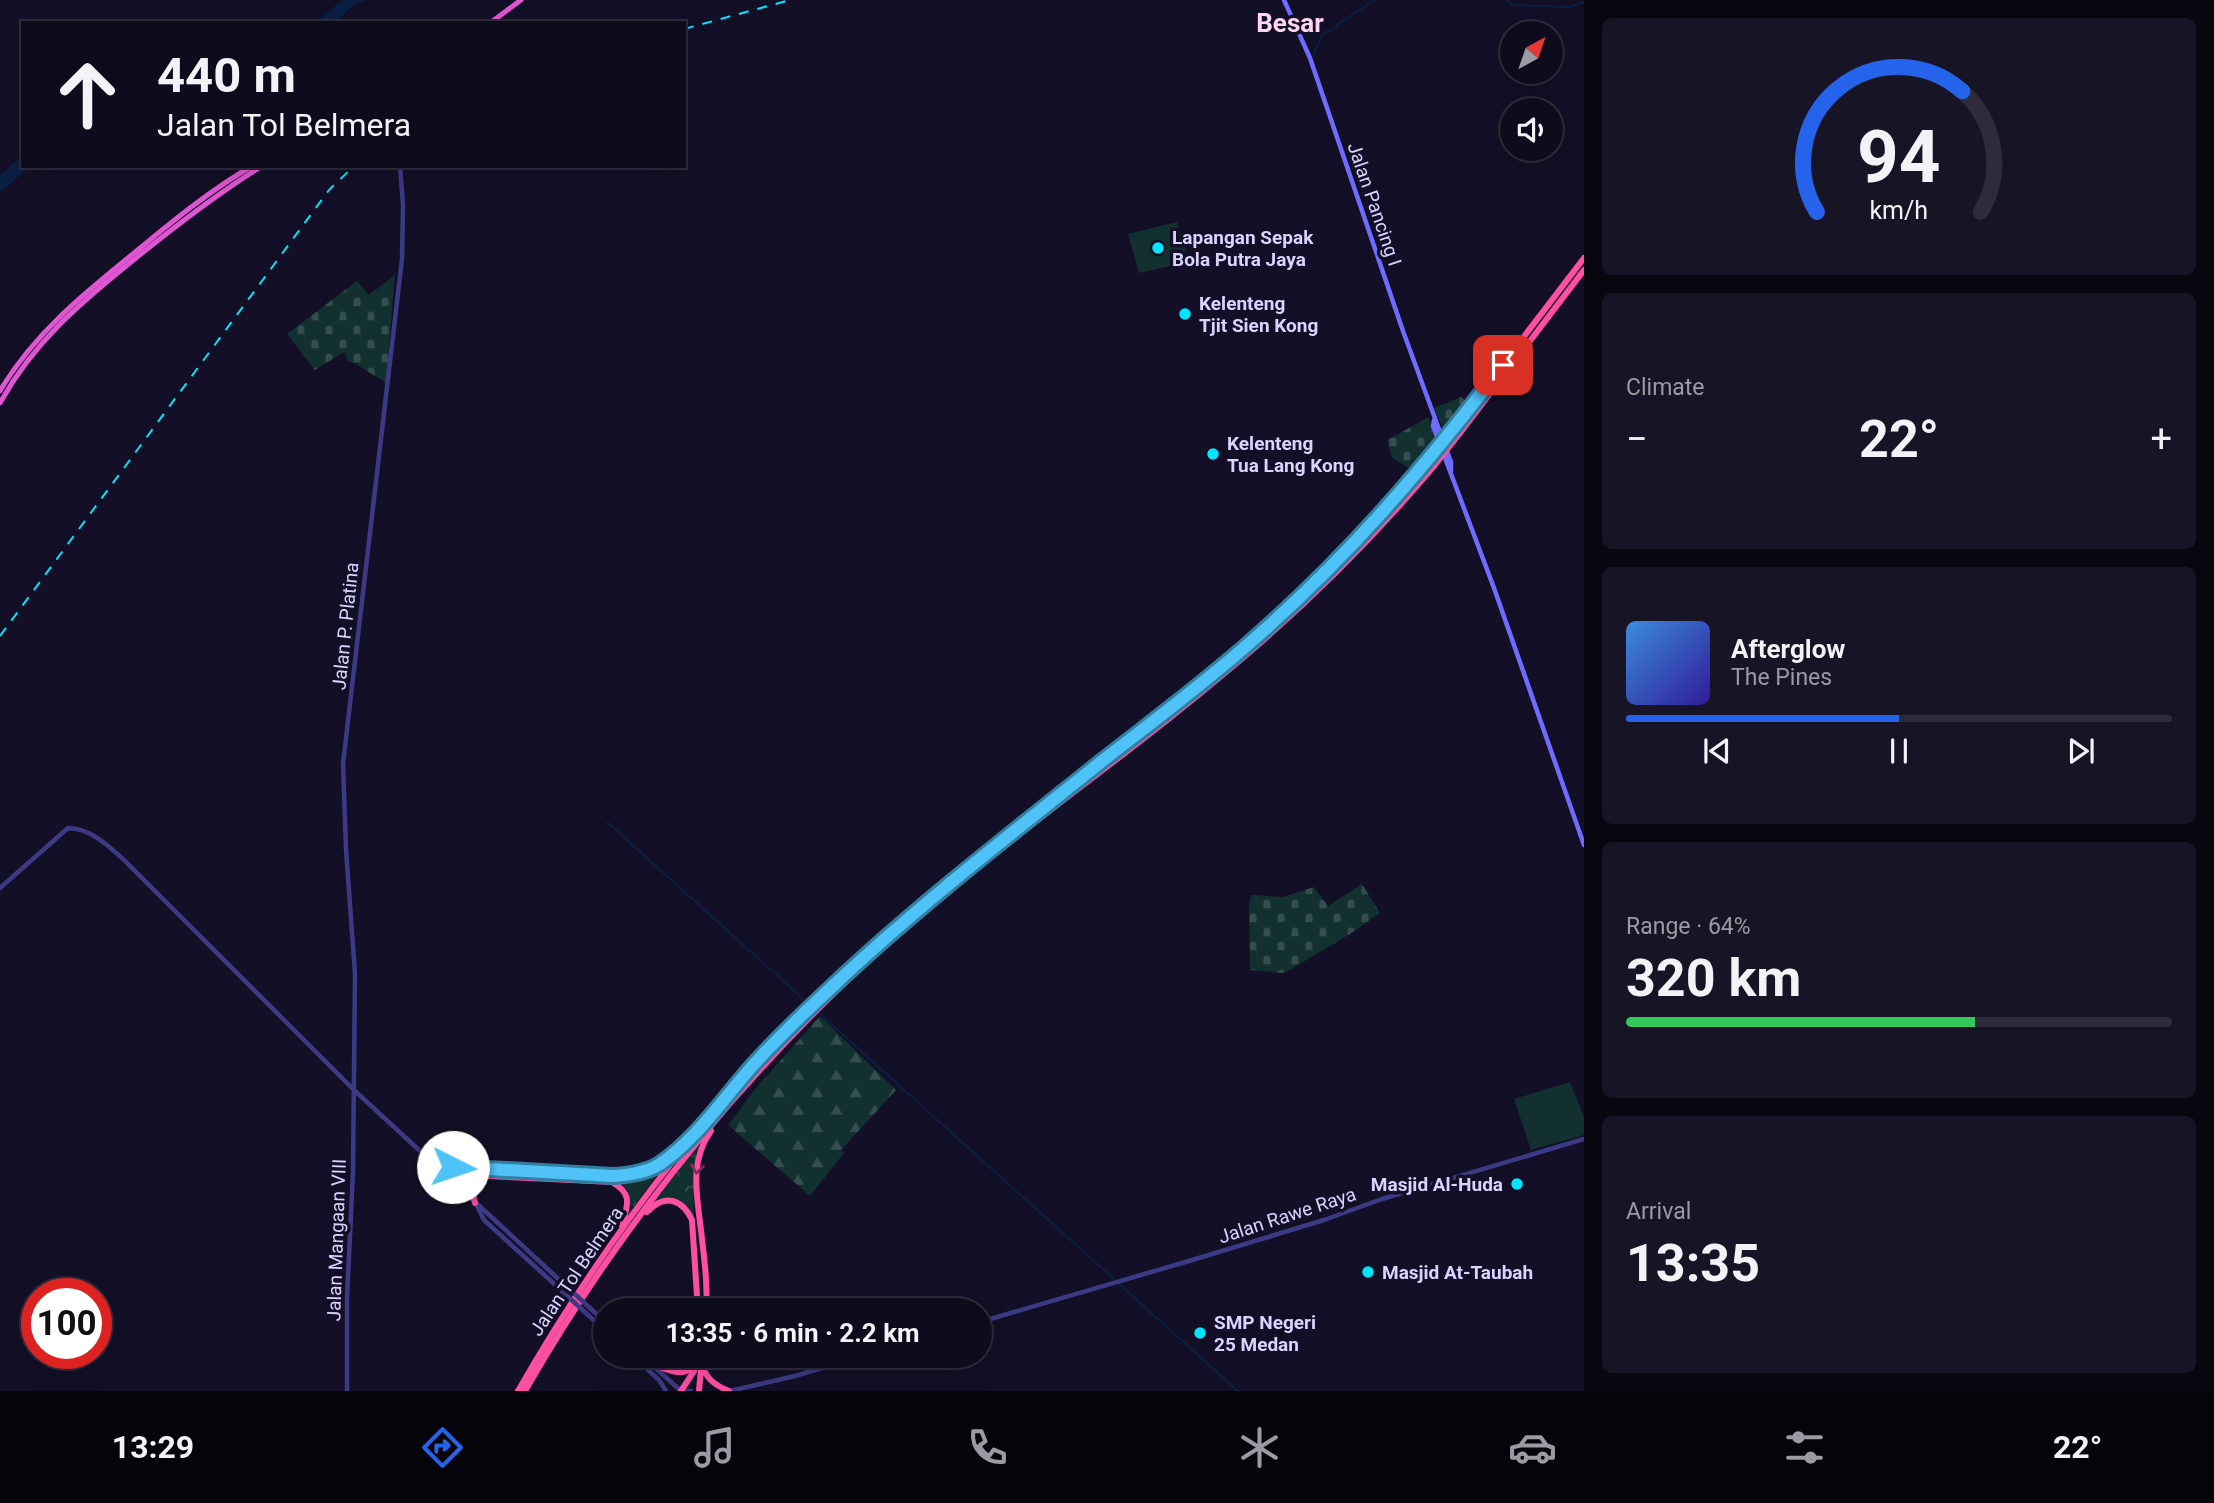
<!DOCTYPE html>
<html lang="en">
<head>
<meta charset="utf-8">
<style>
  body { margin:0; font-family:Roboto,sans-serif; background:#171425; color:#f1f3f6; height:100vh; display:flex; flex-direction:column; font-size:26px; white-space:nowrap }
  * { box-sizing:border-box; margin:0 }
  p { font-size:23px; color:#9b9ba3 }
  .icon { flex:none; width:38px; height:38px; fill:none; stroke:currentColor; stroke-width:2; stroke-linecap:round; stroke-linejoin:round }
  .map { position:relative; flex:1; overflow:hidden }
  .drawer { display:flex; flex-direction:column; gap:18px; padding:18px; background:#08060f; width:630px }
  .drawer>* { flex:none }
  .top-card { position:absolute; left:21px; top:21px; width:665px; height:147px; border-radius:0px; box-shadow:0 7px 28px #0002,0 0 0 2px #2e2b3b; background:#0e0b1c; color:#f1f3f6; overflow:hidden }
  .needle { width:46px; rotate:40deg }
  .buttons { position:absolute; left:1500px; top:21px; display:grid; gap:14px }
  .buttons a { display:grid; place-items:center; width:63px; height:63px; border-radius:50%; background:#0e0b1c; box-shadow:0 7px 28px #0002,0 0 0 2px #2e2b3b; font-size:35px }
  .speed { position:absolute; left:21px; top:1278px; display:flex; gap:14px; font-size:35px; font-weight:700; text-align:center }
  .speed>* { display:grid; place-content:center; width:91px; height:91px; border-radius:50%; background:#0e0b1c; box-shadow:0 7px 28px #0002,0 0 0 2px #2e2b3b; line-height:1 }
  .speed .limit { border:10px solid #d22; background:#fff; color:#111 }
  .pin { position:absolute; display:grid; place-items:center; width:60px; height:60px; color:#fff; margin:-30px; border-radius:14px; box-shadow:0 4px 10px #0006 }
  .me { position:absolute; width:77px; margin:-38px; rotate:94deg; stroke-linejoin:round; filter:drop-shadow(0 0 5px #0008) }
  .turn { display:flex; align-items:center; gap:24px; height:147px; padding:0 21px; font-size:32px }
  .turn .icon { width:91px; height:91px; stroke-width:2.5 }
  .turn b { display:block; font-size:49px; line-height:60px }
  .big { font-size:52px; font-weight:700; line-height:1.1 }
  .drawer .tile { flex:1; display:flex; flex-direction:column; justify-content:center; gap:10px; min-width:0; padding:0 24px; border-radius:10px; background:#171425 }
  .drawer .dial { align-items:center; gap:0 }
  .dial svg { height:182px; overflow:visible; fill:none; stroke:#2e2b3b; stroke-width:7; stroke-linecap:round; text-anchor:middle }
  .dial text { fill:#f1f3f6; stroke:none }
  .song { display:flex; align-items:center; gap:21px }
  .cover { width:84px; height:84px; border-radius:10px; background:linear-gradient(135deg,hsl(210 70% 55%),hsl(250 70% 35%)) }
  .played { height:7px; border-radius:4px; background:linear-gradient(90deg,#2563eb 50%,#2e2b3b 50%) }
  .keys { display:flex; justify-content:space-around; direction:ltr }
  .heat { display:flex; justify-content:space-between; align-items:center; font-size:38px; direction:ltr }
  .charge { height:10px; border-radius:5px; background:linear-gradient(90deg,#34c759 64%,#2e2b3b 0) }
  .trip { position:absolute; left:593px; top:1298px; width:399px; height:70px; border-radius:35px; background:#0e0b1c; box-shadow:0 7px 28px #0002,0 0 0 2px #2e2b3b; font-weight:700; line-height:70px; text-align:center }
  .dock { display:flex; height:112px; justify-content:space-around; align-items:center; background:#06040b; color:#9b9ba3 }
  .dock .icon { width:49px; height:49px }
  .dock .selected { color:#2563eb }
  .dock b { font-size:32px; color:#f1f3f6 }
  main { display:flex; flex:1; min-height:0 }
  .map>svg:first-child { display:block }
  .green { fill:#12302f }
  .forest { fill:url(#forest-firs) }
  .cemetery { fill:url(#cemetery-stones) }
  .park { fill:url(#park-crowns) }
  .water { fill:#0a1f44 }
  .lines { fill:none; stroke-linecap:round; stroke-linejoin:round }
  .stream { stroke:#0a1f44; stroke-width:2 }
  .tertiary { stroke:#3d3a85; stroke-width:4.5 }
  .secondary { stroke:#6f6bff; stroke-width:4.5 }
  .trunk { stroke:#e055d1; stroke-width:5 }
  .motorway { stroke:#ff4fa3; stroke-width:6 }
  .rail { stroke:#00e5ff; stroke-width:2; stroke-dasharray:10 9; stroke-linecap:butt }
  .tertiary-bridge { stroke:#3d3a85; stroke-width:4.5 }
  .motorway-bridge { stroke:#ff4fa3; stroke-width:6 }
  .oneway { stroke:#7d2c5e }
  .route-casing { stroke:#337fa1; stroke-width:18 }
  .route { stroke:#4fc3f7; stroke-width:12 }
  .poi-dot { fill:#00e5ff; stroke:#130f26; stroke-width:2.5 }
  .labels { text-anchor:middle; stroke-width:7; stroke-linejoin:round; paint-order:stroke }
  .street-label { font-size:19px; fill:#d9d4ff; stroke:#130f26 }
  .poi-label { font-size:19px; font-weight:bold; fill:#d9d4ff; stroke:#130f26; text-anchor:start }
  .district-label { font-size:26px; font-weight:bold; fill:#ffd6f0; stroke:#130f26 }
</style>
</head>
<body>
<main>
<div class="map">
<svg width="1584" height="1391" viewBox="0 0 1584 1391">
  <defs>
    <pattern id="forest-firs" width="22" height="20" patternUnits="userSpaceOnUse" patternTransform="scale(1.75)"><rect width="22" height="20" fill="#12302f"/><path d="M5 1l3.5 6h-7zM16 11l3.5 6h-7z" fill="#344d4e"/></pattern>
    <pattern id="cemetery-stones" width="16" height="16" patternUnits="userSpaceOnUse" patternTransform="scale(1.75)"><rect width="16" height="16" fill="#12302f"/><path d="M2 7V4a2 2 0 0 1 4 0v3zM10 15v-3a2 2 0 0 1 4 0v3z" fill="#344d4e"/></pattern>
    <pattern id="park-crowns" width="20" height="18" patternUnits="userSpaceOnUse" patternTransform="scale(1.75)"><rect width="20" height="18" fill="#12302f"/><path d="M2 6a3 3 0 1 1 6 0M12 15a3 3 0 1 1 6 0" fill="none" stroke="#344d4e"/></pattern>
  </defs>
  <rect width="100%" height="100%" fill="#130f26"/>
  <path class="green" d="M1177,222l12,40 -50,11 -11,-39z
    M1570,1082l14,35v18l-53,15 -17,-51z"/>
  <path class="forest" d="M820,1016l76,74 -55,60 3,3 -34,43 -82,-71 28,-37z"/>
  <path class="cemetery" d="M395,275l-9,108 -30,-19 -8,-3 -4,-9 -29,18 -28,-36 70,-53 12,14z
    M1461,397l8,7 -24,29 -11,-25z
    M1429,417l7,28 -18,28 -26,-15 -5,-18z
    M1362,884l18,29 -30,21 -62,37 -6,2 -32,-3 -1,-65 2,-10 32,2 31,-10 14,19z"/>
  <path class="park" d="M700,1144c-7,26 -6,50 -6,76 -8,-21 -18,-26 -40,-19z
    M666,1163l-32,43 -3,1 -4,-18 -15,-11 30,-3z"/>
  <path class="water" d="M343,0h23l-13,6 -18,17h-21z
    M23,155v11h8l-31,26v-17z"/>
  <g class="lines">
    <path class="stream" d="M1507,0l5,5 57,2 15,-5
      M1314,54l9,-21 10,-3 5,-6 37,-24
      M607,822l508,458
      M1119,1284l119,107"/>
    <path class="tertiary" d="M0,888l68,-60c22,0 41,18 56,32l230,230 211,195
      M477,1206l7,14 78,71
      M592,1310l14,12
      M588,1315l18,16
      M980,1322l209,-61 135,-41 58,-21 202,-60
      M633,1356l26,24 7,11
      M642,1356l39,35
      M347,1391v-94l6,-125 2,-198 -9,-125 -3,-85 59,-505 1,-54 -3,-39
      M683,1391h8
      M730,1391l65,-15 67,-20"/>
    <path class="secondary" d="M1284,0l26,58 93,273 48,131v9
      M1434,420l-1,6 61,162 90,257"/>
    <path class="trunk" d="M490,23l31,-23
      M0,391c34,-58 87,-100 139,-142 36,-30 72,-59 113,-83
      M0,403c33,-60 79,-99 131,-141 43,-35 84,-67 131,-96"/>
    <path class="motorway" d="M1454,428l130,-170
      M1460,433l124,-163
      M434,1165l39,4 150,6c25,-2 41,-13 58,-30
      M451,1181l15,-6 146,7c22,13 15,23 10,44
      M475,1203c-3,-12 -5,-20 8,-25
      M647,1212c18,-19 35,-13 45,8l6,91
      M706,1311c2,-27 -2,-54 -5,-81 -4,-34 -12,-69 10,-99
      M647,1361c17,8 43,23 49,-5
      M701,1364c6,15 13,21 28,27
      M518,1391c106,-185 242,-351 406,-488 105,-87 215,-166 319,-254 67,-57 129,-120 185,-187
      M525,1391c102,-178 236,-339 391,-473 111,-95 233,-178 343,-274 63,-55 121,-114 175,-178
      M681,1391l13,-20 1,-9
      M699,1391l3,-35"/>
    <path class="rail" d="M684,29l106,-29
      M0,636l329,-446 25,-24"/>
    <path class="tertiary-bridge" d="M565,1285l27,25
      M562,1291l26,24"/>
    <path class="motorway-bridge" d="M1428,462l26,-34
      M1434,466l26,-33"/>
  </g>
  <defs><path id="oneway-chevron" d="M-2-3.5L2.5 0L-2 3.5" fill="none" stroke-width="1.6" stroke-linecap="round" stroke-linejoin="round" transform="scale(1.75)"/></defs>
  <use class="oneway" href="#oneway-chevron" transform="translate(697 1169) rotate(97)"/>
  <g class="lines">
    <defs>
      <path id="route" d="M453,1167l160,9c16,-1 33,-3 47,-12 38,-26 65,-68 96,-102 25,-27 51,-52 78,-77 85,-80 176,-150 267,-223 51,-40 104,-79 152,-122 97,-85 172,-173 250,-275"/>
    </defs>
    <use href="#route" class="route-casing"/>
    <use href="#route" class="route"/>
  </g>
  <g class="poi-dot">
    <circle cx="1158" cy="248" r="7"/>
    <circle cx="1185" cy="314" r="7"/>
    <circle cx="1213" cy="454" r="7"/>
    <circle cx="1517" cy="1184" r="7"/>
    <circle cx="1368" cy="1272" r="7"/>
    <circle cx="1200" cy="1333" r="7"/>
  </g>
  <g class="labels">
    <g class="street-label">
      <text transform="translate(1375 204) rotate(71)" y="7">Jalan Pancing I</text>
      <text transform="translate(345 626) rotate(-84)" y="7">Jalan P. Platina</text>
      <text transform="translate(1287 1215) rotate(-18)" y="7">Jalan Rawe Raya</text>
      <text transform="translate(336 1240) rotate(-88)" y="7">Jalan Mangaan VIII</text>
      <text transform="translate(576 1271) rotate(-56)" y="7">Jalan Tol Belmera</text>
    </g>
    <g class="poi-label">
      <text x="1172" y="244">Lapangan Sepak<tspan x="1172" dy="22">Bola Putra Jaya</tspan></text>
      <text x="1199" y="310">Kelenteng<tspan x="1199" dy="22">Tjit Sien Kong</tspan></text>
      <text x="1227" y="450">Kelenteng<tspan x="1227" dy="22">Tua Lang Kong</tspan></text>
      <text x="1503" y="1191" text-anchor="end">Masjid Al-Huda</text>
      <text x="1382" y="1279">Masjid At-Taubah</text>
      <text x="1214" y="1329">SMP Negeri<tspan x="1214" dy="22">25 Medan</tspan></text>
    </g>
    <g class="district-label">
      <text x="1290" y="32">Besar</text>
    </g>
  </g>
</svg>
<div class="buttons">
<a><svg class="needle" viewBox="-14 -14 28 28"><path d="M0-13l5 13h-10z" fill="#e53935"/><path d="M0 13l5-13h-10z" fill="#9b9ba3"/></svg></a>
<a><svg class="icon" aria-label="sound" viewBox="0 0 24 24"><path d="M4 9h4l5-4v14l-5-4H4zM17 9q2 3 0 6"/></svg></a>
</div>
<div class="speed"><div class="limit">100</div></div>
<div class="pin" style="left:1503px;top:365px;background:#d93025"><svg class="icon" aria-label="arrive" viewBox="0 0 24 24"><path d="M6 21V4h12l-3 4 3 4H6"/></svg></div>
<svg class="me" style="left:453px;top:1167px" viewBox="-20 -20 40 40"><circle r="19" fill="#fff"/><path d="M0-13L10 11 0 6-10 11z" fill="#4fc3f7"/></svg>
<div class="trip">13:35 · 6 min · 2.2 km</div>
<div class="top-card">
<div class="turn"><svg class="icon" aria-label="ahead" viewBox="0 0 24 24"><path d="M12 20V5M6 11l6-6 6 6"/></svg><div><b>440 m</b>Jalan Tol Belmera</div></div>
</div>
</div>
<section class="drawer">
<div class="tile dial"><svg viewBox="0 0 100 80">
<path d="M14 69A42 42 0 1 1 86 69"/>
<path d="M14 69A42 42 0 0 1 78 16" stroke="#2563eb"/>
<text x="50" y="56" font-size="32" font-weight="700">94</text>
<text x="50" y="72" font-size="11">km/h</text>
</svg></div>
<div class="tile"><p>Climate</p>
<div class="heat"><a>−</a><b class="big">22°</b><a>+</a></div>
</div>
<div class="tile">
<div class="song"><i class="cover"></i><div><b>Afterglow</b><p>The Pines</p></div></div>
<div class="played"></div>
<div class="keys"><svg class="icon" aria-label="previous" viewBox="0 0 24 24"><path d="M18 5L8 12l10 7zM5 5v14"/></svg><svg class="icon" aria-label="pause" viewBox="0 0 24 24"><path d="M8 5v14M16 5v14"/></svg><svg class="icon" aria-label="next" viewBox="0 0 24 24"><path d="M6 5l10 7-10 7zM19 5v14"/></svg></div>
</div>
<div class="tile"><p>Range · 64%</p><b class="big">320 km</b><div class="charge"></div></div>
<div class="tile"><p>Arrival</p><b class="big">13:35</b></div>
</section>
</main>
<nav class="dock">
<b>13:29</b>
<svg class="icon selected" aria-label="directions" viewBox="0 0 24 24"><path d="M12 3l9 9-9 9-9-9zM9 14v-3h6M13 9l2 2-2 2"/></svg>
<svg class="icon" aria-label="music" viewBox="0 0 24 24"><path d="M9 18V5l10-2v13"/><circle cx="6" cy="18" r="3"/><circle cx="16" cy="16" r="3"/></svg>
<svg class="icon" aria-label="phone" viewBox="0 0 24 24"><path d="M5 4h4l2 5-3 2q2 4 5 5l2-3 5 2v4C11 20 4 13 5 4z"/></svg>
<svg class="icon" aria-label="climate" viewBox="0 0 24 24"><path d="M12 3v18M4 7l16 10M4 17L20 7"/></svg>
<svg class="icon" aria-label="car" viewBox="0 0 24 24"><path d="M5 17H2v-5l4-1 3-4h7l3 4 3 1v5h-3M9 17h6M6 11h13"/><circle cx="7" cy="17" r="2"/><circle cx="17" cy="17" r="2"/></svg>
<svg class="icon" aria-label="filters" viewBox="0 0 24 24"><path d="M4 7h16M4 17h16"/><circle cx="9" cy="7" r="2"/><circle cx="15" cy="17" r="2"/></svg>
<b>22°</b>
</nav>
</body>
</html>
